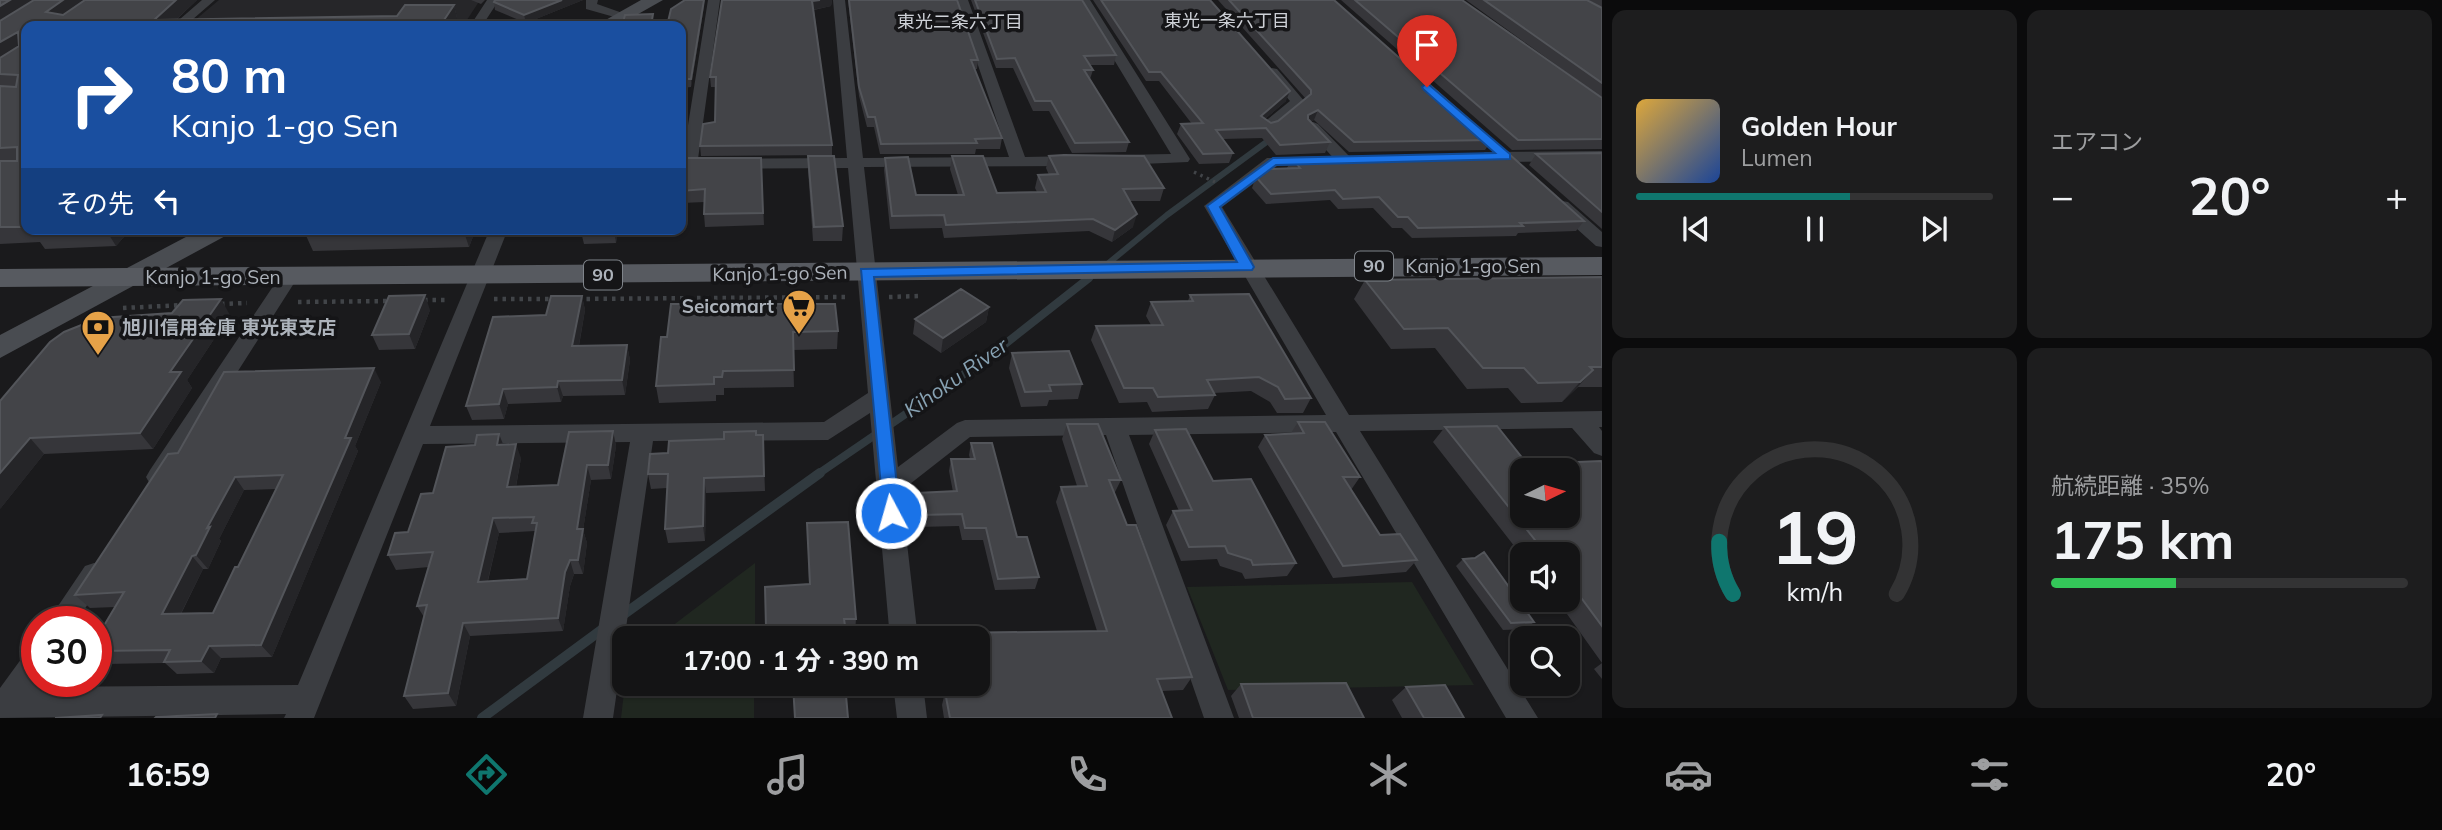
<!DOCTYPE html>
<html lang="ja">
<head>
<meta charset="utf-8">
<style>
  body { margin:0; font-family:Mulish,"Noto Sans JP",sans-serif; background:#1d1d1e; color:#f1f3f6; height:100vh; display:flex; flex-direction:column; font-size:26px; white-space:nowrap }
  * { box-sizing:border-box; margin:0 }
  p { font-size:23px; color:#9d9ea0 }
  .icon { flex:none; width:38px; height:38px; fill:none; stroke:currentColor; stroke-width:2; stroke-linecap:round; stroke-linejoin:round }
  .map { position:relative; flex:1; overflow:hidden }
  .side { display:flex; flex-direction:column; gap:10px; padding:10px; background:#0b0b0c; width:840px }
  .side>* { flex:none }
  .top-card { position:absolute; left:21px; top:21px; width:665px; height:214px; border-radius:14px; box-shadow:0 2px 5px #0004,0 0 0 2px #333334; background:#1a4fa0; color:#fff; overflow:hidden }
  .needle { width:46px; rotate:85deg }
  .buttons { position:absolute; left:1510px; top:458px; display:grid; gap:14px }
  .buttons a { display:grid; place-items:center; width:70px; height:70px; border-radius:14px; background:#141415; box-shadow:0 2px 5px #0004,0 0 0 2px #333334; font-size:35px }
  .speed { position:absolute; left:21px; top:606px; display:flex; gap:14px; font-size:35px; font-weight:700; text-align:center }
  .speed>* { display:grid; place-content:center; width:91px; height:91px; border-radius:50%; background:#141415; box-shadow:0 2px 5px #0004,0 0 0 2px #333334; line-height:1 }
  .speed .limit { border:10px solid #d22; background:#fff; color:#111 }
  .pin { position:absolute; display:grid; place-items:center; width:60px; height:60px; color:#fff; margin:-72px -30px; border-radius:50% 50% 50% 0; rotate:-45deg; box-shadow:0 0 7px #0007 }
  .pin .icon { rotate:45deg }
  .me { position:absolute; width:77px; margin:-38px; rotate:354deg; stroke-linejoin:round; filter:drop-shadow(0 0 5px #0008) }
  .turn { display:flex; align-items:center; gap:24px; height:147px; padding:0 35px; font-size:32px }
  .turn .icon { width:91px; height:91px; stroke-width:2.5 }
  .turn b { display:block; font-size:49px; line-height:60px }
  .then { display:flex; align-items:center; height:66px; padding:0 35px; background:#0003; gap:14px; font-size:26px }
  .big { font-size:52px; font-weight:700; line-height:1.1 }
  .side .widget { flex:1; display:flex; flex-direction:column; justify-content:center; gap:10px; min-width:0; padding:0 24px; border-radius:14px; background:#1d1d1e }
  .side .dial { align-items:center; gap:0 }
  .dial svg { height:182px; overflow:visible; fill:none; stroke:#333334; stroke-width:7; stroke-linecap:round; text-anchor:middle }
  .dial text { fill:#f1f3f6; stroke:none }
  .song { display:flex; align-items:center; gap:21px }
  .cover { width:84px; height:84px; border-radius:10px; background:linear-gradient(135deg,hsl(40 70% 55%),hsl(220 70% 35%)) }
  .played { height:7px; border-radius:4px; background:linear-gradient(90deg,#0f766e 60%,#333334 60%) }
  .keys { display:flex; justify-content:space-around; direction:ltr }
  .heat { display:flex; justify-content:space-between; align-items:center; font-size:38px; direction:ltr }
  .charge { height:10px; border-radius:5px; background:linear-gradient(90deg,#34c759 35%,#333334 0) }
  .side .tiles { flex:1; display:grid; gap:10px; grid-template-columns:repeat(2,1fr) }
  .trip { position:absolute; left:612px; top:626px; width:378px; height:70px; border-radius:14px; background:#141415; box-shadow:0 2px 5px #0004,0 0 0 2px #333334; font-weight:700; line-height:70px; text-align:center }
  .tab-bar { display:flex; height:112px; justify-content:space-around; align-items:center; background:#080808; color:#9d9ea0 }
  .tab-bar .icon { width:49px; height:49px }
  .tab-bar .active { color:#0f766e }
  .tab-bar b { font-size:32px; color:#f1f3f6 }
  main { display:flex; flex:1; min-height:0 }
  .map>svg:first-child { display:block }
  .built { fill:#262629 }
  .green { fill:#202720 }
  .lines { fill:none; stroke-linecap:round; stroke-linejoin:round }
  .stream-far2 { stroke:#313a3f; stroke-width:6 }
  .stream-far1 { stroke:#313a3f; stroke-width:8 }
  .stream { stroke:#313a3f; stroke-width:10 }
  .path-far1 { stroke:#414448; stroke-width:3.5; stroke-dasharray:2.5 4.5; stroke-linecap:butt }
  .path { stroke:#414448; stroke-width:4.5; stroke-dasharray:3.5 5; stroke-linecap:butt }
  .street { fill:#3b3d41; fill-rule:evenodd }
  .secondary { fill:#494c51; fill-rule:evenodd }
  .primary { fill:#575a60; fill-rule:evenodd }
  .wall { fill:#36363a; fill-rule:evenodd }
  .shaded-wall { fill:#252528 }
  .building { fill:#434448; stroke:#53555a; stroke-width:2; fill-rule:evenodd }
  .route { fill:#1a73e8; stroke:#114b97; stroke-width:2 }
  .labels { text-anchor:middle; stroke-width:7; stroke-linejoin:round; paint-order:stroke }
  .far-neighbourhood-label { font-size:18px; fill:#ced1d7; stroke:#151517 }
  .shield { fill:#151517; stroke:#7f848a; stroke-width:2 }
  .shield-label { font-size:18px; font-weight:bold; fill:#adb3bb }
  .street-label { font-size:19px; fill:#adb3bb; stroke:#151517 }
  .poi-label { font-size:19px; font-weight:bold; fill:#adb3bb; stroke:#151517; text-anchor:end }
  .water-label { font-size:21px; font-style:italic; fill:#87a2b3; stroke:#151517 }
</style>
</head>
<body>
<main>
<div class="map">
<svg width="1602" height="718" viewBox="0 0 1602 718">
  <rect width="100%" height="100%" fill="#1a1a1c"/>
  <path class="built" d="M219,0h261l-17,26h-275z"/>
  <path class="green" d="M755,563v76h-100z
    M1412,582l62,103 -246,5 -41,-103z
    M625,684h129v34h-133z"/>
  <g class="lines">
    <path class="stream-far2" d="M1105,266l62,-51 105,-77
      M1087,280l7,-6"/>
    <path class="stream-far1" d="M818,474l168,-115 103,-81"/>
    <path class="stream" d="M620,617l200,-144
      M482,718l122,-90"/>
    <path class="path-far1" d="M1194,172l21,10"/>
    <path class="path" d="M889,297l30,-1
      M494,299h61
      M578,299l271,-2
      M424,300h22
      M298,302l92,-1
      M221,304l26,-1
      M123,308l61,-3"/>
    <path class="street" d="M202,0h13l-30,26h-13z
      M487,0h12l-17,26h-12z
      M586,0h12l-1,4 34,12 -6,4 -39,-11z
      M708,0h12l-22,159 149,-1 -14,-158h12l18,158 146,-1 -53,-157h12l57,157 50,-1 8,5 -8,5 -211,1 34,300 59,-44 8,-3 361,-5 -122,-209 63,-48 55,-1v6l-6,2 -39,1 -55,41 127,208 253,-4v16h-3l3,4v25l-8,-3 -22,-25 -212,3 178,287h-32l-170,-286 -207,3 105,283h-30l-98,-283 -136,2 -69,54 17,148h-28l-20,-226 -42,27 -175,1 -40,277h-30l47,-276 -207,2 -109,274h-30l2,-4 -286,4v-30l27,-37 10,-4v34h3l-5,6 263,-2 192,-456h18l-78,197 394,-4 44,-29 -20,-225 -167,1z
      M1078,0h12l100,159 -2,3 -70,3 -8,-5 8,-5 53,-1z
      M1272,68l5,1 28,33 -37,29 -8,-5 3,-3 27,-22 -25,-29z
      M1313,122l5,2 31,32v6h-12l-29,-32 -3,-3z
      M1602,151v10l-117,1 -8,-5 8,-5z
      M1562,201l6,1 34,30v15l-6,-1 -40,-36 -3,-4 3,-4z
      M289,271l9,6 -132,207 -8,2 -8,-2 -4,-7 4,-7 132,-197z
      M94,563l9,3 4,8 -30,47h-29l37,-55z
      M893,684h30l4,34h-30z"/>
    <path class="secondary" d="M641,0h22l-46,26h-22z
      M201,229h31l-3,5 -229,124v-23z"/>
    <path class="primary" d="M1602,257v18l-1602,12v-18z"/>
  </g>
  <path class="wall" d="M0,0h197l-21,20 221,-4 57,-11 3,13 -431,8v203h105l-15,17 -71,3 -5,-7 -40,2z
    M471,0h14l-4,4z
    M495,0h88l-57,23 -31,-13 -1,-8z
    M722,0h110l-1,6 -17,4 18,135v10l-131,1 -1,-10 15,-24 1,-35h-5l-1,-10z
    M848,0h109l21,60 -1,9h-3l28,69 -2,11h-24l-1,5h-95l-6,-27h-7l-8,-31z
    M971,0h111l34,55 -2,10h-24l3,5 -3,9 39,63 -3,10 -54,1 -23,-42h-16l-20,-43h-17z
    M1093,0h117l76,101 -21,18 6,4 7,-2 28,-22 -88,-99h116l158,140 -7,10 -136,2 -35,-32 -4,2 20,20 -5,11 -49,2 -14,-17 -39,1 10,14 -4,10 -30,1 -22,-30 4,-10h11l-33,-43h-13z
    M1341,0h121l136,95 -132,-95h122l14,8v141l-90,1z
    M1589,0h13v8z
    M704,6l-13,81 -10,1v-62z
    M1602,153v76l-73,-64 7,-11z
    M808,156l35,70 -1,15h-29l-5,-71z
    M952,156l45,37 40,-1 -2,-4 3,-13h11l-3,-7 3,-12 115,32 -4,13h-30l3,26 -21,15 -23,-11 -145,7 -2,-10 -52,1 -6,-59 1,-12 31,37h42l-8,-26z
    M681,158h80l3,67 -59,2 -1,-13 1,-12 -24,1z
    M1292,158l292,63 -8,10 -58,2 -2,3 -104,2 -10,-10h-10l-19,-20 -35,1 -8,-9 -64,4 -14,-16 4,-11 31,-9z
    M303,229h173l-7,18 -156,4z
    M542,229h115l-2,7h-38l-1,7 -32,1 -2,-8 -39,-2z
    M1602,277v110h-24l-16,15 -41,1 -13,-15 -41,1 -32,-41 -44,1 -37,-50 11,-19z
    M1190,295l121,103 -8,15h-26l-7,-11 -19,-11 -37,2 1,2 -7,14 -56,3 -5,-10 -28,1 -28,-63 5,-14 55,-1 -5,-9 5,-14 37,-1z
    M582,296l3,14 -6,36 48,-1 3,15 -5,35 -62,1 -2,6 -53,2 -4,15 -32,1 -6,-14 80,-91z
    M671,304l167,27 -1,18 -44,1 1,37 -70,1v7h-8v6l-57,2 -3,-17 11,-49z
    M989,307l-3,15 -45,31 -28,-19 2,-15z
    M430,310l-15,39 -36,1 -7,-15z
    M230,315l-43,65 5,8 -39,61 -109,5 -44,55 50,-167z
    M1012,353l70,31 -4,15 -29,1 -2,6 -26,1 -12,-39z
    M381,382l-26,64 3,5 -86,206 -51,1 -7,15 -37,1 -12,-11 -61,1 -8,-7v-18l19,-32 -25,1 -15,-13 103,-142zM276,489l-38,78 -25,46 -32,1 22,-45h5l13,-28 -2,-2 25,-49z
    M1298,422l62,55 -9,13 29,45 37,25 -11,12 -73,6 -75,-131 7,-12 26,-2z
    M1067,424l54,56 -7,14 78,183 -9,13 -21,1 10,27h-228l-2,-13 3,-13h9l-2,-8h26v-45h-33l2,-6 150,-2 -41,-129 5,-15 16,-1 -15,-47z
    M1445,427l82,37 75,-1v216l-8,-10 8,-6 -45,-63h11v-45h-46v1l-89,-114z
    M1155,430l58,51 83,82 -9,13 -42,3 -3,-6 -22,-7 -3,-7 -36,2 -15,-36 7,-14h6l-30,-67z
    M613,431l3,15 -5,33 -20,1 -8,50 4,13 -4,31h-9l-4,12 -7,45 -93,5 -14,70 -43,3 -9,-13 20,-79 -7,-11 12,-39 -33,3 -8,-15 20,-23 25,-39 42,-48 28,-1 18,14 -5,29 42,-2zM535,531l-8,48 -39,2 11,-48z
    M756,435h7l2,56 -59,2 -1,48 -37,2 -3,-14 2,-41 -16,1 -3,-15 20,-21 56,-14z
    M971,443l46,94 22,40 -4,12 -40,1 -12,-50h-21l-3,-14 -41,1 -3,-22 2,-12 36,-1 -4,-21 2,-12h19l-1,-4z
    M807,523l49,96 -1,13 -9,1 1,6h-80l-2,-52 44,-3z
    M1463,559l71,63 -8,7 -23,1 -47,-64z
    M789,684h61v2l-61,4z
    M1241,684l123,34h-125l-8,-22z
    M1406,687l58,31h-62l-10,-18z"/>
  <path class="shaded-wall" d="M10,0h28l-38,25v-19z
    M63,0h25l-34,26 -8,-14z
    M176,0h21l-28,26 -15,-6z
    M562,0h21l-57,23 -2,-8z
    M704,0v6l-13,81v-8z
    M820,0h12l-1,6 -19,4v-9z
    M454,5l3,13 -5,8h-12z
    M18,32l8,13 -26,17v-20z
    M1290,91l-4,10 -29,25 4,-10z
    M1318,110l-4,10 -10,5 4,-10z
    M683,122l1,12 -3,24v-22z
    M1137,214l-4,13 -21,15 3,-12z
    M107,229h24l-15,17 -10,-16z
    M463,229h13l-7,18z
    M614,229h2l1,7 -1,7z
    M425,295l5,15 -15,39 -6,-15z
    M582,296l3,14 -9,51 -4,-15z
    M221,299l9,16 -43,65 5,8 -39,61 -13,-16 30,-61z
    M989,307l-3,15 -45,31 2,-15z
    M627,345l3,15 -5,35 -3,-15z
    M374,368l7,14 -26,64 3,5 -86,206 -11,-12z
    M1593,370l-18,20 -13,12 18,-20z
    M558,381l5,15 -2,6 -4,-15z
    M503,389l5,15 -4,15 -5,-15z
    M613,431l3,15 -5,33 -3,-14z
    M499,434l6,15 -8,-4z
    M30,438l14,16 -44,55v-36z
    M516,444l5,14 -8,44 -6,-15z
    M587,465l4,15 -8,50 4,13 -4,31 -5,-14 -1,-31z
    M235,477l9,13 -25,49 2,2 -13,28 -12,-14 11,-27z
    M704,478l2,15 -1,48 -2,-15z
    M493,518l6,15 -15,63 -6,-14z
    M192,556l11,13 -29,58 -12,-13z
    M570,560l4,14 -4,12 -7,45 -5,-13 7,-46z
    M463,623l7,13 -14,70 -8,-13z
    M209,646l12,12 -7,15 -13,-12z"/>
  <path class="building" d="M0,0h10l-10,6z
    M34,0h29l-17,12 17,3 22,-15h91l-22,20 243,-4 8,-11h49l-14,21h-414v201h-26v-66h17v-14l-17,1v-62l16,1 2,-12 -18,-1v-16l19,-12 -1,-14 -18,10v-21z
    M495,0h67l-38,15 -30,-13z
    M685,0h19l-13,79h-10v-53h-14l4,-17z
    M722,0h98l-8,1 20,144 -132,1 3,-22 12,-2 1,-45h-6z
    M849,0h108l21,60h-7l31,78 -27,1 2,4 -96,1 -6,-27h-7l-9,-30z
    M975,0h107l34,55 -32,1 9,14h-9l45,72 -54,1 -24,-42h-16l-20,-43 -18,1z
    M1101,0h109l80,91 -29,25 10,7 7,-2 33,-27v-4l-82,-90h105l158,140 -138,2 -36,-32 -10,5v4l22,23 -50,3 -14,-17 -50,2 17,23 -30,1 -22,-30 22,-1 -42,-51h-12z
    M1355,0h107l140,98v41l-84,1z
    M1484,0h103l15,8v75z
    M653,14l-2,12h-29l3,-11z
    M1602,153v59l-66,-58z
    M1509,154l75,67 -64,2 3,3 -105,2 -10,-11h-10l-19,-20 -36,2 -8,-9 -64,4 -15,-17 12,-8 32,-1 -8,-10z
    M1064,155l80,1 20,32 -41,1 14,25 -22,16 -22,-11 -147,6 -2,-10 -52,1 -7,-58 23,-1 8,38h48l-12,-39h31l14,37 49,-1 -8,-17 20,-1 -9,-18z
    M808,156h26l9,70 -29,1z
    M681,158h80l2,55 -59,1 1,-25 -24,2z
    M37,229h70l-1,1 -73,3z
    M1602,277v90h-12l3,3 -13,12 -42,1 -14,-15h-41l-35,-40 -44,1 -39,-49z
    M961,289l28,18 -46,31 -28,-19z
    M1249,294l62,104 -26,1 -7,-12 -19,-10 -52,3 8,15 -57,2 -5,-9h-29l-28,-62 67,-1 -12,-23 42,-1 -3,-6z
    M425,295l-16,39 -37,1 17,-39z
    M551,296h31l-10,50 55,-1 -5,35 -64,1 -1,6 -54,2 -4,15 -33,2 27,-89 53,-2z
    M221,299l-51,73h11l-41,61 -110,5 -30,35v-72l50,-59 14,-10 35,-14 73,-5 11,-13z
    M671,304h164l3,27 -45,1 1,38 -71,1 -1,6h-8v7l-58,2 5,-49h6z
    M1069,351l13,33 -33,1 2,6 -26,1 -13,-39z
    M374,368l-29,70h6l-90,207 -52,1 -8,15 -37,1 6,-12 -74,1v-12l28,-47 -49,3 93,-141 10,-1 46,-81zM283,475l-45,92h-3l-22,46 -51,1 30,-58 4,-1 14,-28 -3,1 28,-51z
    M1298,422h27l35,55h-17l37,58 20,-1 17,26 -74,6 -78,-131 39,-2z
    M1067,424h31l23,56h-12l18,45h9l56,152 -35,2 15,39h-222l-5,-26 15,-1 -2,-7h20v-45h-30l-1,-6 160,-2 -46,-144 26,-1z
    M1497,426l30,38 74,-3 1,2v163l-34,-46v-25h-21l-102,-128zM1522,471h46v45h-46z
    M1186,429l27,52 38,-2 45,84 -43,2 -2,-5 -23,-7 -3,-7 -36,1 -16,-36 19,-1 -37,-80z
    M613,431l-5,34h-21l-10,64h6l-5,31h-8l-5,12 -7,46 -95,5 -15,70 -44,3 23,-91 -10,1 16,-54 -45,3 7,-22 13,-1 13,-38 12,-1 13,-46 29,-2 2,-10 22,-1 -2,11 19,-1 -9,43 51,-2 11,-53zM534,517l-2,6h5l-10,56 -49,3 15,-64z
    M756,431v4h7l1,41 -60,2 -1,48 -38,3 3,-55h-20l2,-20 18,-1 1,-12 55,-2v-7z
    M971,443h21l25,94h10l12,40 -41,2 -12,-51h-21l-3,-14 -42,1 -3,-22 40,-2 -6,-32h24z
    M848,522l8,97h-12l3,20h-61l-1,-13 -19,1 -1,-40 45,-3 -3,-61z
    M1484,552l50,70 -23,1 -48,-64 12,-1z
    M1346,683l18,35h-111l-12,-34z
    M793,684h52l3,34h-53z
    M1445,685l19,33h-40l-18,-31z
    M217,714l-2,4h-60l1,-1z
    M102,715l-2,3h-45z"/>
  <path class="route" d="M1427,83l83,71v5l-234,6 -56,42 34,60 -2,3 -378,7 26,236 -3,6h-13l-23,-250 376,-7 -30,-56 66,-48 222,-5 -72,-64 -1,-2z"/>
  <defs>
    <symbol id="supermarket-pin" viewBox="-11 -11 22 30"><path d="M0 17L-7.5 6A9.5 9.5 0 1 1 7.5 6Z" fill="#e6a248" stroke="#151517"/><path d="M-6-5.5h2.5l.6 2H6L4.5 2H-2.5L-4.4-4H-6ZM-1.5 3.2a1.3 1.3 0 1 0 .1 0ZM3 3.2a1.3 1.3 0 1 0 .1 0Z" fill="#111"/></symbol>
    <symbol id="bank-pin" viewBox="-11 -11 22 30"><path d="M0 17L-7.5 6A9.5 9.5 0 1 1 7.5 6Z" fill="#e6a248" stroke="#151517"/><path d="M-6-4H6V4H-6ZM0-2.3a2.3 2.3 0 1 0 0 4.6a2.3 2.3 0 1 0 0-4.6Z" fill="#111"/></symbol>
  </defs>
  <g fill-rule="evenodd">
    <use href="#supermarket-pin" x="780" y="287" width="38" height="52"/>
    <use href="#bank-pin" x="79" y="308" width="38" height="52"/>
  </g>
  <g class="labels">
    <g class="far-neighbourhood-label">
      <text x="1227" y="27">東光一条六丁目</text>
      <text x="960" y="28">東光二条六丁目</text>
    </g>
    <g class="shield">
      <rect x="1355" y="251.5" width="38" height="29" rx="5"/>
      <rect x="584" y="260.5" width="38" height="29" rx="5"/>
    </g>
    <g class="shield-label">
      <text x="1374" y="272">90</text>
      <text x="603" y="281">90</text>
    </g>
    <g class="street-label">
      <text x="1473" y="273">Kanjo 1-go Sen</text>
      <text transform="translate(780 273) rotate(-1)" y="7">Kanjo 1-go Sen</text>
      <text x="213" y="284">Kanjo 1-go Sen</text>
    </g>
    <g class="poi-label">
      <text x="774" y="313">Seicomart</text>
      <text x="122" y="334" text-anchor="start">旭川信用金庫 東光東支店</text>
    </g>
    <g class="water-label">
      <text transform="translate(956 378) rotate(-35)" y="7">Kihoku River</text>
    </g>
  </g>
</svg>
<div class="buttons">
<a><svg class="needle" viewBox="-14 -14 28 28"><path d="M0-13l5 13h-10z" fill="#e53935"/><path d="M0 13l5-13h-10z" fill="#9d9ea0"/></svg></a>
<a><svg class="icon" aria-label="sound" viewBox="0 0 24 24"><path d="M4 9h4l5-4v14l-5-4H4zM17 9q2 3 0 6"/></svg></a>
<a><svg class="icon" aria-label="search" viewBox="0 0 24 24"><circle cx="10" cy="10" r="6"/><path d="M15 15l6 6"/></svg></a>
</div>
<div class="speed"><div class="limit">30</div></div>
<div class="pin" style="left:1427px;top:87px;background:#d93025"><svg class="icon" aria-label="arrive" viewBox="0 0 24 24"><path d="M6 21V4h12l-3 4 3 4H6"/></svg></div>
<svg class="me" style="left:891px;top:513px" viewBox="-20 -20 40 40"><circle r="17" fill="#1a73e8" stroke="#fff" stroke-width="3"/><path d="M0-11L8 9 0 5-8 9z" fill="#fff"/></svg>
<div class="trip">17:00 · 1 分 · 390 m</div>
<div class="top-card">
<div class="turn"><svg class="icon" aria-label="right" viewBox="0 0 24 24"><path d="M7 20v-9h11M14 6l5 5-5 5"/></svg><div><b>80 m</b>Kanjo 1-go Sen</div></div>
<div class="then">その先<svg class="icon" aria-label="left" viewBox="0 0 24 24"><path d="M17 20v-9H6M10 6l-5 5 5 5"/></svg></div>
</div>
</div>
<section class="side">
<div class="tiles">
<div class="widget">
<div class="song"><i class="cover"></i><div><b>Golden Hour</b><p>Lumen</p></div></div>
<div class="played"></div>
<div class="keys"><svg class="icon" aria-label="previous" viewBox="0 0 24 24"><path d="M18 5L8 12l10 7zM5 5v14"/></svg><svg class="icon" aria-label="pause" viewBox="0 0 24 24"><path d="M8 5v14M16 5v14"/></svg><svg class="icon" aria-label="next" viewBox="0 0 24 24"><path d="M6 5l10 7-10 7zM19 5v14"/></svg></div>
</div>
<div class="widget"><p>エアコン</p>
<div class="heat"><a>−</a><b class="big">20°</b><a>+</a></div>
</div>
<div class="widget dial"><svg viewBox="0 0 100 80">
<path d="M14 69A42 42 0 1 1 86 69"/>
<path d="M14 69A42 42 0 0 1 8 46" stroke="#0f766e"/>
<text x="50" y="56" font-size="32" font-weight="700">19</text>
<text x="50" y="72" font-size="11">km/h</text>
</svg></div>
<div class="widget"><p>航続距離 · 35%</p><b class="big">175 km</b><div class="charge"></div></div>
</div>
</section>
</main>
<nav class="tab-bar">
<b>16:59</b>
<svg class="icon active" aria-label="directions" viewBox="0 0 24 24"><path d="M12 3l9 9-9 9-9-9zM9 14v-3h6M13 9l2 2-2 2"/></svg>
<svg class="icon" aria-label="music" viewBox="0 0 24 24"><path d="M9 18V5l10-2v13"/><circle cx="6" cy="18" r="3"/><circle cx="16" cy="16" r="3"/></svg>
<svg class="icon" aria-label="phone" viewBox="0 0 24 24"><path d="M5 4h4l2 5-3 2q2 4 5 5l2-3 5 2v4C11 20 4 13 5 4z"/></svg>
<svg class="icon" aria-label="climate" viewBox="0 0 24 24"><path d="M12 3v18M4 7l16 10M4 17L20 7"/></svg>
<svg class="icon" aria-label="car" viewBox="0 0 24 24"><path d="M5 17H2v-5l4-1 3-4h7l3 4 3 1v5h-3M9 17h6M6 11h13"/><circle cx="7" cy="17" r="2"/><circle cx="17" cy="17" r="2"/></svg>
<svg class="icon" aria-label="filters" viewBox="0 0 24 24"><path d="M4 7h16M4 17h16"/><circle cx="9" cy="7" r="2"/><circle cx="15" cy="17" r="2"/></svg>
<b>20°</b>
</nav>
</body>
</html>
